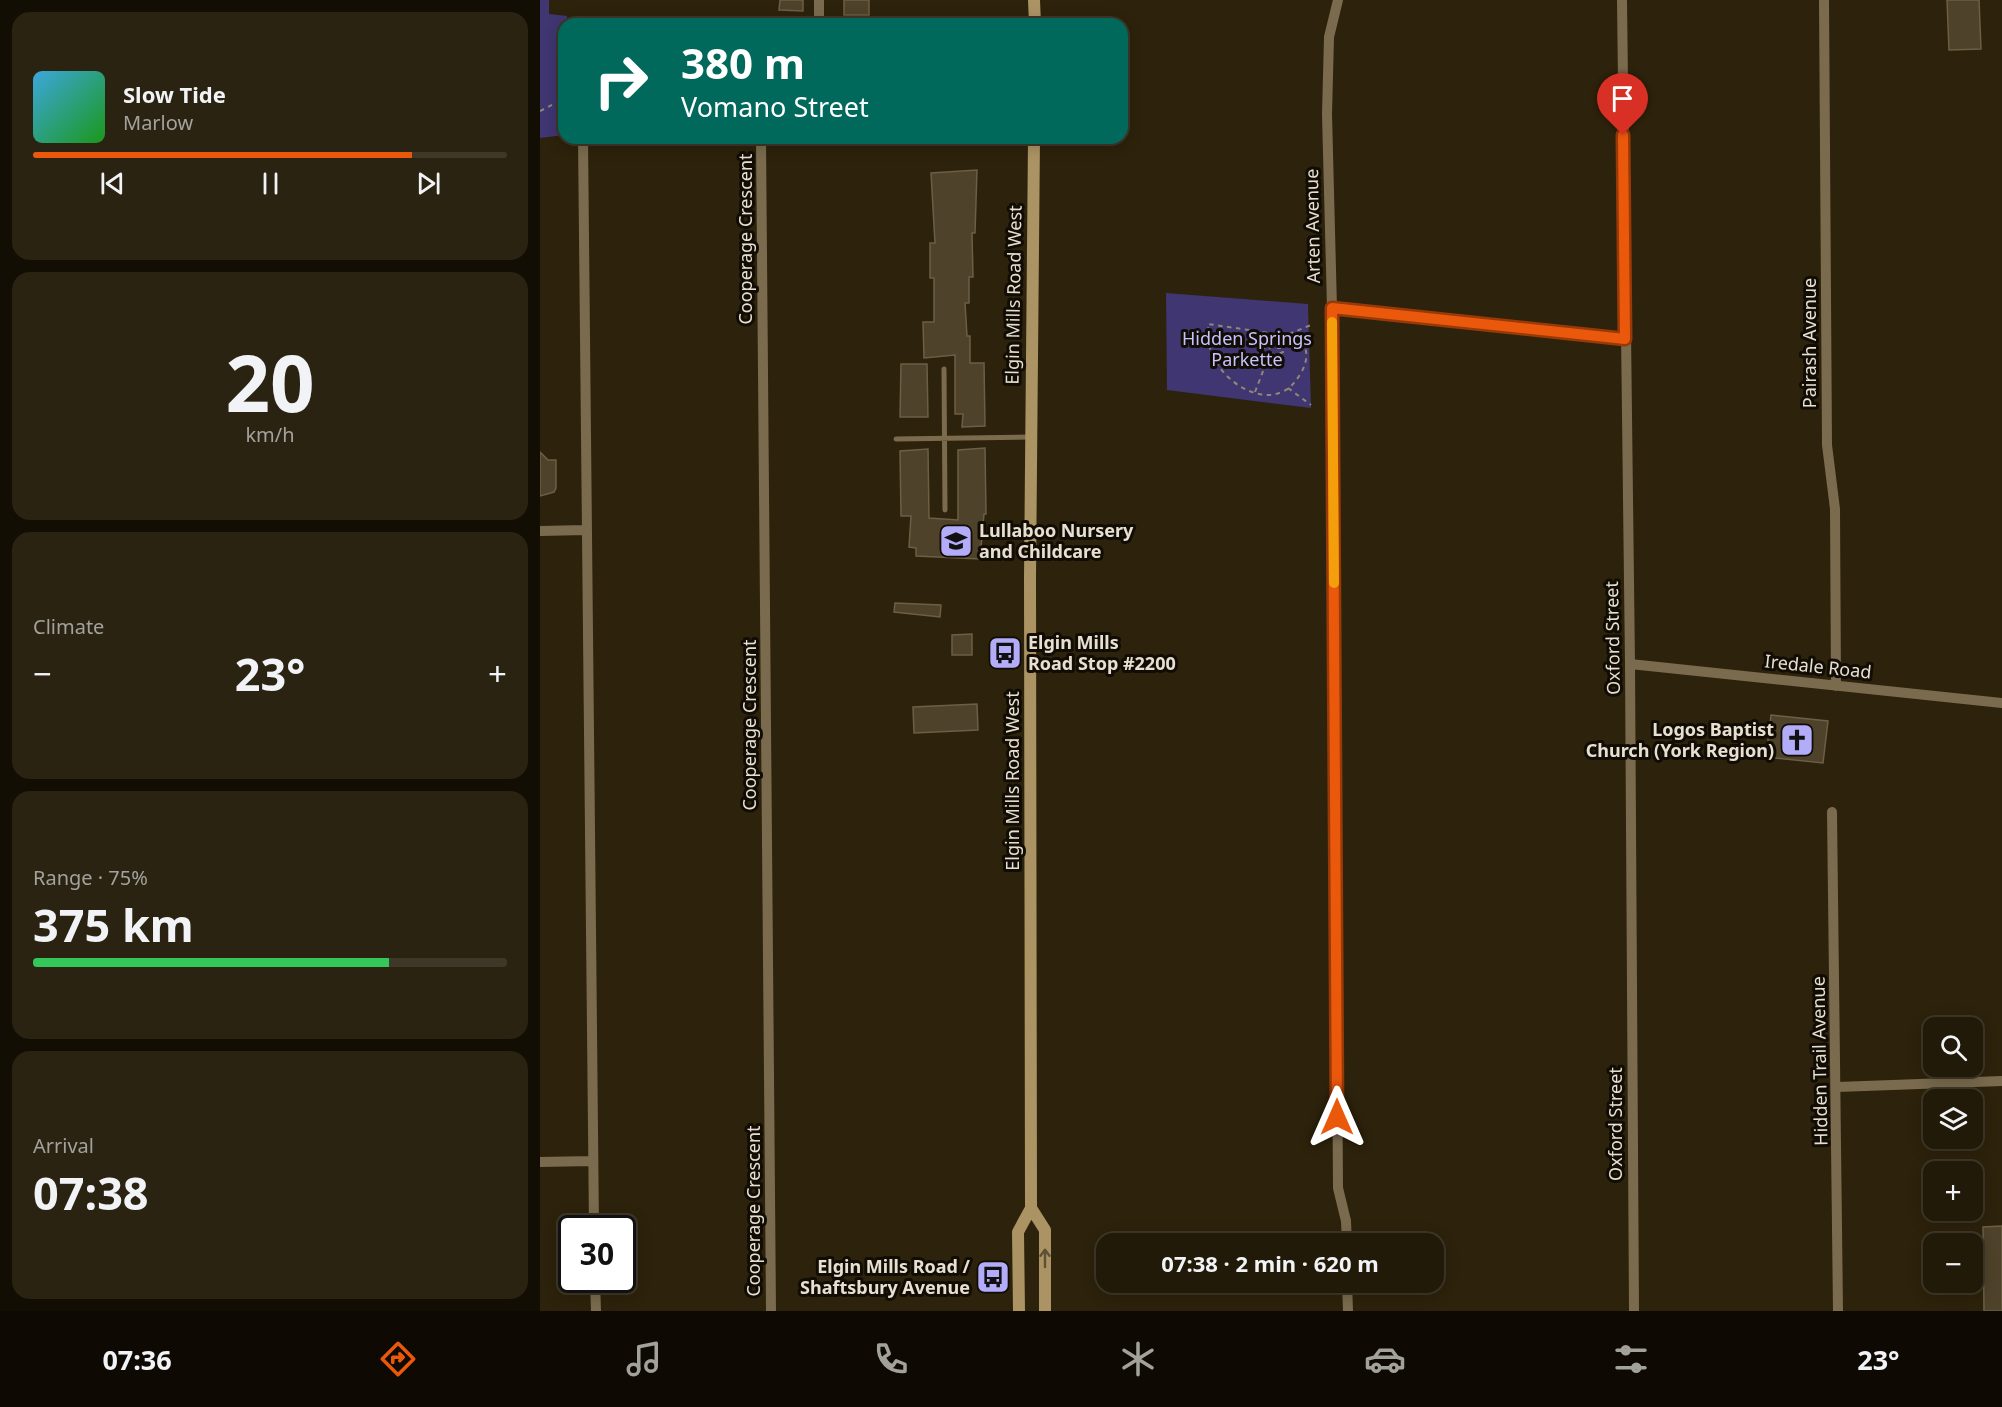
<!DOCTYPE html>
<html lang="en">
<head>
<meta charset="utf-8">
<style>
  body { margin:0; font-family:"Noto Sans",sans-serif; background:#2a2312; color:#f1f3f6; height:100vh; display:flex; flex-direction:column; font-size:22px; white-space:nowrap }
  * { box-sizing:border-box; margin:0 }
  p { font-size:20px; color:#a2a19c }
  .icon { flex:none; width:33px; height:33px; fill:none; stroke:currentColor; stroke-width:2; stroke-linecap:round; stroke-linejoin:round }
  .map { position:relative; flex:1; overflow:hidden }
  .sheet { display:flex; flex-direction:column; gap:12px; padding:12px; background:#130e04; width:540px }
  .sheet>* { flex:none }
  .banner { position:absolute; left:18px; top:18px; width:570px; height:126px; border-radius:18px; box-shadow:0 3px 15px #0003,0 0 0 2px #3f3829; background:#00695c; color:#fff; overflow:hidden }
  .fabs { position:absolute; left:1383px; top:1017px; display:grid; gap:12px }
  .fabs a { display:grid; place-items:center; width:60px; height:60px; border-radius:12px; background:#221a08; box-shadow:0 3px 15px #0003,0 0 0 2px #3f3829; font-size:30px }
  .speed { position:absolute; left:18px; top:1215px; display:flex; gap:12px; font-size:30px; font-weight:700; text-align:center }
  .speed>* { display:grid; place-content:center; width:78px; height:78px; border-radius:50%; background:#221a08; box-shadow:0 3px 15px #0003,0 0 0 2px #3f3829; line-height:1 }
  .speed .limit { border:3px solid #111; border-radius:9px; background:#fff; color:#111 }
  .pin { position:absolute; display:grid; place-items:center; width:51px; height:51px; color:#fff; margin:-62px -26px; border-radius:50% 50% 50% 0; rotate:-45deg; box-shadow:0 0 6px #0007 }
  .pin .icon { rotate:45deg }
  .me { position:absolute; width:66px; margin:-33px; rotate:0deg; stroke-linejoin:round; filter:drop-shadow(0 0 4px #0008) }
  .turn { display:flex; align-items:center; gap:21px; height:126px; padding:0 24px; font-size:27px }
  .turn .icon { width:78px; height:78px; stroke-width:2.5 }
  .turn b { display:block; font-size:42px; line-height:51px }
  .big { font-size:45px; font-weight:700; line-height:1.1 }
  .sheet .card { flex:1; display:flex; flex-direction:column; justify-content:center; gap:9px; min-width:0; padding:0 21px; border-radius:18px; background:#2a2312 }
  .sheet .dial { align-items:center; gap:0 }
  .dial b { font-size:78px; line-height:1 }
  .song { display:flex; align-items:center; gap:18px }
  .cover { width:72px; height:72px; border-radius:9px; background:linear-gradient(135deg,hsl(200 70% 55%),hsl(120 70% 35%)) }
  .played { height:6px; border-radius:3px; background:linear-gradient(90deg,#ea580c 80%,#3f3829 80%) }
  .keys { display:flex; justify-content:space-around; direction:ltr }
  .heat { display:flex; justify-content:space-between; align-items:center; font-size:33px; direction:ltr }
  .charge { height:9px; border-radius:4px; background:linear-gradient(90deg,#34c759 75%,#3f3829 0) }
  .trip { position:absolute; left:556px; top:1233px; width:348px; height:60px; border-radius:18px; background:#221a08; box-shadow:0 3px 15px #0003,0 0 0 2px #3f3829; font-weight:700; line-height:60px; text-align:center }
  .tabs { display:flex; height:96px; justify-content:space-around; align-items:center; background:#0e0a03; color:#a2a19c }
  .tabs .icon { width:42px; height:42px }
  .tabs .current { color:#ea580c }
  .tabs b { font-size:27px; color:#f1f3f6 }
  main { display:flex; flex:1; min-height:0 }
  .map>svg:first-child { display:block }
  .green { fill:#3f3672 }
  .building { fill:#4e422a; stroke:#6b5f46; stroke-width:1.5 }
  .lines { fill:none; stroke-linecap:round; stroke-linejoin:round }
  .path { stroke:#908775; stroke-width:2; stroke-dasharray:4.5 4.5; stroke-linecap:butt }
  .service { stroke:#7a6b4e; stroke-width:5 }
  .minor { stroke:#7a6b4e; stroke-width:10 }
  .secondary { stroke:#ab9364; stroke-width:12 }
  .oneway { stroke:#5e5034 }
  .route-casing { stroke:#983908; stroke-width:15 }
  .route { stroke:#ea580c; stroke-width:10 }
  .slow { stroke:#f59e0b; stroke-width:10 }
  .labels { text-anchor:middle; stroke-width:6; stroke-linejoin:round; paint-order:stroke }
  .street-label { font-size:18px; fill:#e7e0d2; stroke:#110c04 }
  .park-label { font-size:18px; fill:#c6c3fd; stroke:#110c04 }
  .poi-label { font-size:18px; font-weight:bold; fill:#e7e0d2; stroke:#110c04; text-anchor:start }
</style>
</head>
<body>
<main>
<section class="sheet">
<div class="card">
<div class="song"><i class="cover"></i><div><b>Slow Tide</b><p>Marlow</p></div></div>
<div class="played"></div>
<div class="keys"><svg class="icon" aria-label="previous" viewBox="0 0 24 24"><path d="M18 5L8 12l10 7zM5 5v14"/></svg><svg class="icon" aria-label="pause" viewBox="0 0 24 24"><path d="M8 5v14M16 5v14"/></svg><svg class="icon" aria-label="next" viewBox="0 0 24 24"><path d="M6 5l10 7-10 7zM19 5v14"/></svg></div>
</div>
<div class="card dial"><b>20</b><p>km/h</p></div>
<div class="card"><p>Climate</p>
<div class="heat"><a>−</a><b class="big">23°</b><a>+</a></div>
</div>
<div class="card"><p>Range · 75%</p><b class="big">375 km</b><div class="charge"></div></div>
<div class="card"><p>Arrival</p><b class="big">07:38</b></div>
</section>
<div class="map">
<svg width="1462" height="1311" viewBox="0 0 1462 1311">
  <rect width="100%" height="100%" fill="#2d220b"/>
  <path class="green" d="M0,0h9v14l18,2v8h-3v111l-24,3z
    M626,293l142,11 3,104 -144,-18z"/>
  <path class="building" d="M240,0h23v11l-24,-1z
    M304,0h25v15h-25z
    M1407,0h32l2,49 -32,1z
    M437,170l-2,63h-3l1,44h-4v26h-4l2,33h3v27h14l1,63 -23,1 1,-13h-8v-59l-31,3 -1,-36h11v-44h-4v-35h5l-4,-70z
    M361,364h26l1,53h-28z
    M445,448l1,66h-2l-4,45 -64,-3v-8l-7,-1 2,-31h-10l-1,-65 28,-2 1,69 29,2v-70z
    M0,452l8,8h8v28l-2,4 -14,4z
    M355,603l46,2 -1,12 -46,-5z
    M432,634v21h-20v-20z
    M437,704l1,26 -64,3 -1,-26z
    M1231,715l57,6 -5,42 -57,-6z
    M1462,1226v85h-18l-1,-84z"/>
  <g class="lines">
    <path class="path" d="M0,111l24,-12
      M736,334l-68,-10c0,10 0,19 3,28 9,25 43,52 71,40 9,-4 14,-11 19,-19 25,-44 -46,-53 -29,-19l5,1 6,-3 -1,-4h-5
      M749,334l22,-9
      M748,388l23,17
      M715,392c10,-27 16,-32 3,-61"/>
    <path class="service" d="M404,369l1,141
      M356,439l135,-2"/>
    <path class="minor" d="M279,0v19l4,5
      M798,0l-9,37 -2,77 5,194 6,880 8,33 1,23
      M1082,0l8,664 4,647
      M1284,0l3,445 8,64 1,177
      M53,24l3,-3 33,3
      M43,138l11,1090
      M221,138l10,1173
      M792,308l293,31
      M0,531l45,-1
      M1090,664l372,39
      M1292,812l6,499
      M1297,1087l165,-6
      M0,1162l52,-1
      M55,1280l1,31
      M807,1282l1,29"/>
    <path class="secondary" d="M494,0l1,24
      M491,1208l14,22v81
      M479,1311l-1,-79 13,-24 -1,-631 4,-439"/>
  </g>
  <defs><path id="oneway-shaft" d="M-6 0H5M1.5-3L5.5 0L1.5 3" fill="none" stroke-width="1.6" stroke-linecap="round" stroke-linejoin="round" transform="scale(1.5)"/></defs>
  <use class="oneway" href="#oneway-shaft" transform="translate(505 1258) rotate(-90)"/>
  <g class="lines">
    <defs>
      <path id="route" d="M797,1117l-5,-809 293,31 -2,-204"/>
    </defs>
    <use href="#route" class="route-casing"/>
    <use href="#route" class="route"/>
    <path class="slow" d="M792,322l2,261"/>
  </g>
  <defs>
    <symbol id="school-square" viewBox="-11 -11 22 22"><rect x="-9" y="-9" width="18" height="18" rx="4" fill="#b3adf9" stroke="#110c04"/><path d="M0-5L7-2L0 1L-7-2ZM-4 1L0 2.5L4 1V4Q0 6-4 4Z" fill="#111"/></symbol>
    <symbol id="bus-square" viewBox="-11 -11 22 22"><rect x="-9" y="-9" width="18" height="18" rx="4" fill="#b3adf9" stroke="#110c04"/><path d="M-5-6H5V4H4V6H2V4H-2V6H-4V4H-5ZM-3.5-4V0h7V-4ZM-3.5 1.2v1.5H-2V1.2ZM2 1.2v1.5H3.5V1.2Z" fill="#111"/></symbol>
    <symbol id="church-square" viewBox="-11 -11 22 22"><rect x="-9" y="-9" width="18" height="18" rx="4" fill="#b3adf9" stroke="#110c04"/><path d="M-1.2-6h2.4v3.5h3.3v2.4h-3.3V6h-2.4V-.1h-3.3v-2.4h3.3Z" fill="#111"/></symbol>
  </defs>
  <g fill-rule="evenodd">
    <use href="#school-square" x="397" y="522" width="38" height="38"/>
    <use href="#bus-square" x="446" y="634" width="38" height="38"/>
    <use href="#church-square" x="1238" y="721" width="38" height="38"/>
    <use href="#bus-square" x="434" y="1258" width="38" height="38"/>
  </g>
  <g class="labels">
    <g class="street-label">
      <text transform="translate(773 226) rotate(-91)" y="6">Arten Avenue</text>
      <text transform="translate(206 239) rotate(-90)" y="6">Cooperage Crescent</text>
      <text transform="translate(474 295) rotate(-89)" y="6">Elgin Mills Road West</text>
      <text transform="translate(1270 343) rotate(-90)" y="6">Pairash Avenue</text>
      <text transform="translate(1073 638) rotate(-91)" y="6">Oxford Street</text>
      <text transform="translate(1278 667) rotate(6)" y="6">Iredale Road</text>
      <text transform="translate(210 725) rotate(-90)" y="6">Cooperage Crescent</text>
      <text transform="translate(473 781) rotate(-90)" y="6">Elgin Mills Road West</text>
      <text transform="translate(1280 1061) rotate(-91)" y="6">Hidden Trail Avenue</text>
      <text transform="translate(1076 1124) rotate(-90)" y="6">Oxford Street</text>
      <text transform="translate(214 1211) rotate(-90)" y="6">Cooperage Crescent</text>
    </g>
    <g class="park-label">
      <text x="707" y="345">Hidden Springs<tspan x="707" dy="21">Parkette</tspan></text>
    </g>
    <g class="poi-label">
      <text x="439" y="537">Lullaboo Nursery<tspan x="439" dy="21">and Childcare</tspan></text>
      <text x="488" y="649">Elgin Mills<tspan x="488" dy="21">Road Stop #2200</tspan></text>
      <text x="1234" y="736" text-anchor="end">Logos Baptist<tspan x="1234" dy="21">Church (York Region)</tspan></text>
      <text x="430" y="1273" text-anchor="end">Elgin Mills Road /<tspan x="430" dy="21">Shaftsbury Avenue</tspan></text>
    </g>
  </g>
</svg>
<div class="fabs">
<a><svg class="icon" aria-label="search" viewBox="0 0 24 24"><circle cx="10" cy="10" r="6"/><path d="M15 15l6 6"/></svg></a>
<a><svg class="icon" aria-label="layers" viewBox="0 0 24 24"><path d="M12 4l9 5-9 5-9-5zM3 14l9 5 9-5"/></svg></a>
<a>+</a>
<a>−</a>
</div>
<div class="speed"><div class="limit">30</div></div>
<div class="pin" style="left:1083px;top:135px;background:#d93025"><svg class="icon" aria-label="arrive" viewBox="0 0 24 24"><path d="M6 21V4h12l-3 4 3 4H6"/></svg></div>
<svg class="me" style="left:797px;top:1117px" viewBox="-20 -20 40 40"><path d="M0-17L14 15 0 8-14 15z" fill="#ea580c" stroke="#fff" stroke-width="4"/></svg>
<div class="trip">07:38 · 2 min · 620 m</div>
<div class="banner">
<div class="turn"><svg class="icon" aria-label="right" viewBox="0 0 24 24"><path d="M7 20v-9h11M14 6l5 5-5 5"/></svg><div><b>380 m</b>Vomano Street</div></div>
</div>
</div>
</main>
<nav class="tabs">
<b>07:36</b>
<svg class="icon current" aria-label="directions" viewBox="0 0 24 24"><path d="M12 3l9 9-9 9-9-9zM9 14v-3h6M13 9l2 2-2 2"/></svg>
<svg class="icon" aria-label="music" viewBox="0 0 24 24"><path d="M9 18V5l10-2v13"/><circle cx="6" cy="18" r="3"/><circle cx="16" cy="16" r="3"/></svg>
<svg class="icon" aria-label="phone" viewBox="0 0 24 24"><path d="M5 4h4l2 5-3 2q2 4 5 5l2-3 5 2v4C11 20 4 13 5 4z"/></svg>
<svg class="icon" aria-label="climate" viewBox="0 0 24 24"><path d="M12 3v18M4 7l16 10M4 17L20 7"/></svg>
<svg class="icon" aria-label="car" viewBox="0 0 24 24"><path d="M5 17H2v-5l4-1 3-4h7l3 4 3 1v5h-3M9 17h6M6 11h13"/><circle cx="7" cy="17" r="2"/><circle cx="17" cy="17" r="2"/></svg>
<svg class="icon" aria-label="filters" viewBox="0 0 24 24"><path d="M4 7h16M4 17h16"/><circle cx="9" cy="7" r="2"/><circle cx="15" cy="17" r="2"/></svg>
<b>23°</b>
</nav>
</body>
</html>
